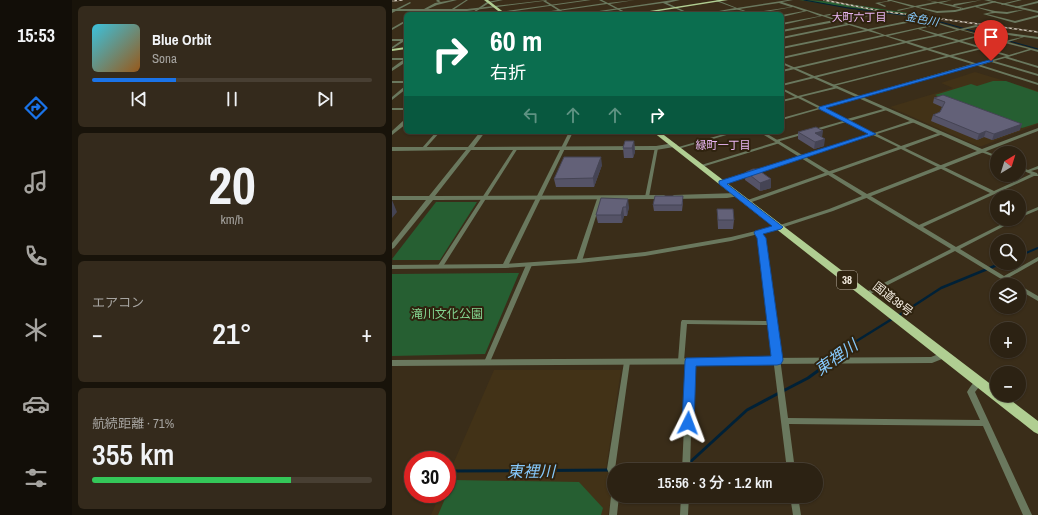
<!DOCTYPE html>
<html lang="ja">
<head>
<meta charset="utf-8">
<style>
  body { margin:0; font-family:"Archivo Narrow","Noto Sans JP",sans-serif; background:#342a1c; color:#f1f3f6; height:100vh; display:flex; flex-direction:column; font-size:15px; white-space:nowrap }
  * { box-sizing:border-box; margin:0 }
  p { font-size:13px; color:#a6a4a0 }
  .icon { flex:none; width:22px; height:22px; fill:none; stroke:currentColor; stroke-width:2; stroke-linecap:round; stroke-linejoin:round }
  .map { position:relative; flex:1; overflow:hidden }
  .drawer { display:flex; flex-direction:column; gap:6px; padding:6px; background:#18130a; width:320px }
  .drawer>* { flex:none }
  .banner { position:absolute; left:12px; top:12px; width:380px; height:122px; border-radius:6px; box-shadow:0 1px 3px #0004,0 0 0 1px #483f33; background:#0b6e4f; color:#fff; overflow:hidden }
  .needle { width:26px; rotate:38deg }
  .tools { position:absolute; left:598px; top:146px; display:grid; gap:8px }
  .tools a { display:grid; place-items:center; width:36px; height:36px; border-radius:50%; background:#2c2213; box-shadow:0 1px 3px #0004,0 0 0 1px #483f33; font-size:20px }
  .speed { position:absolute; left:12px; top:451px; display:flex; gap:8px; font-size:20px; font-weight:700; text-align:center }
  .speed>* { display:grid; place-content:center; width:52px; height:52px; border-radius:50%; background:#2c2213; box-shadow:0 1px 3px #0004,0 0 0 1px #483f33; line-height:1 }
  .speed .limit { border:6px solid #d22; background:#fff; color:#111 }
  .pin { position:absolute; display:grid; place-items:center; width:34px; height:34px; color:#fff; margin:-41px -17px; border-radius:50% 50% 50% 0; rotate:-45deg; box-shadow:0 0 4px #0007 }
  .pin .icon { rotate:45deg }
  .me { position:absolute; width:44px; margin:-22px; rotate:3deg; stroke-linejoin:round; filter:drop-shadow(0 0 3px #0008) }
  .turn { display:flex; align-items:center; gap:14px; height:84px; padding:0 20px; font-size:18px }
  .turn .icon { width:52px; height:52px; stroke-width:2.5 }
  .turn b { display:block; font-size:28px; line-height:34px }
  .lanes { display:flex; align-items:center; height:38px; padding:0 20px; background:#0003; justify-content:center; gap:20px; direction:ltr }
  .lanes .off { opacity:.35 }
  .big { font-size:30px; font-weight:600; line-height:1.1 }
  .drawer .card { flex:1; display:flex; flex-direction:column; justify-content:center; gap:6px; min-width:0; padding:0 14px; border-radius:6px; background:#342a1c }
  .drawer .dial { align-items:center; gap:0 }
  .dial b { font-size:52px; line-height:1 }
  .song { display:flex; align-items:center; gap:12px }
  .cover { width:48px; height:48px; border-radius:6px; background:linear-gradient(135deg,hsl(190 70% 55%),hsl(30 70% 35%)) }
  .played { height:4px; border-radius:2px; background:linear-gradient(90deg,#1a73e8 30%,#483f33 30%) }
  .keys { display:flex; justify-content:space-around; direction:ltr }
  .heat { display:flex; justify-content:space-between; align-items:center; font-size:22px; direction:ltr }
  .charge { height:6px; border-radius:3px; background:linear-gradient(90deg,#34c759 71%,#483f33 0) }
  .trip { position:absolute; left:215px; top:463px; width:216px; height:40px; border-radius:20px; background:#2c2213; box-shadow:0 1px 3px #0004,0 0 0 1px #483f33; font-weight:600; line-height:40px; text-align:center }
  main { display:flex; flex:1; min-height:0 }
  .dock { display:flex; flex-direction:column; width:72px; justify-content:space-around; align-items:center; background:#120e08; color:#a6a4a0 }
  .dock .icon { width:28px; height:28px }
  .dock .active { color:#1a73e8 }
  .dock b { font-size:18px; color:#f1f3f6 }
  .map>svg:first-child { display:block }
  .built { fill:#423217 }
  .green { fill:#265f32 }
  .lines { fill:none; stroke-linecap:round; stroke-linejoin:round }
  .stream-far3 { stroke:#002137; stroke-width:1 }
  .stream-far2 { stroke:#002137; stroke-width:2 }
  .stream-far1 { stroke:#002137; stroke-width:2.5 }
  .stream { stroke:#002137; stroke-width:3 }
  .minor { fill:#6a785e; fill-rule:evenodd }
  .tertiary { fill:#6a785e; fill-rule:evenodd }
  .trunk { fill:#b0ce92; fill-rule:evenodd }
  .rail-casing { stroke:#cfc6b9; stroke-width:1.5 }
  .rail { stroke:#2f230f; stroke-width:1; stroke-dasharray:2.5; stroke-linecap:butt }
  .wall { fill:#555367 }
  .shaded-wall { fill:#454454 }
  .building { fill:#636178; stroke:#454454 }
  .route { fill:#1a73e8; stroke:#114b97 }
  .labels { text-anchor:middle; stroke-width:4; stroke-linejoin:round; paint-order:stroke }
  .far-neighbourhood-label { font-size:11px; fill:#eab7f4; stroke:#2f230f }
  .far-water-label { font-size:11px; font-style:italic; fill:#86c9fc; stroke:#2f230f }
  .shield { fill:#2f230f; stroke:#b8aea0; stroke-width:1 }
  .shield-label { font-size:11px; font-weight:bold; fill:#f2eade }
  .street-label { font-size:12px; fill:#f2eade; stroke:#2f230f }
  .park-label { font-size:12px; fill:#84d591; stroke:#2f230f }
  .near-water-label { font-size:16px; font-style:italic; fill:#86c9fc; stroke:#2f230f }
</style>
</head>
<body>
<main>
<nav class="dock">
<b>15:53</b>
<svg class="icon active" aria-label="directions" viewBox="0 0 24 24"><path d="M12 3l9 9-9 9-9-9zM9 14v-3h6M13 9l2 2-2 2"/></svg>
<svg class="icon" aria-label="music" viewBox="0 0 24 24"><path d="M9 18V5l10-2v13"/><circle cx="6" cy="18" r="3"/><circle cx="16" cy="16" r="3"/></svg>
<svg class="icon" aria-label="phone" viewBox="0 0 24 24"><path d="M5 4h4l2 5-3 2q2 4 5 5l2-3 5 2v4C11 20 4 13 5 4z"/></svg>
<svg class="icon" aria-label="climate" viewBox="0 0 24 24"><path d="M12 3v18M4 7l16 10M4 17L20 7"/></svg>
<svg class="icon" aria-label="car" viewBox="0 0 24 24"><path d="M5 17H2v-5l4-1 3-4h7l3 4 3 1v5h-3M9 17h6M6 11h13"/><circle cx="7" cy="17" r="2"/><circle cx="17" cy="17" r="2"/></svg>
<svg class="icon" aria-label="filters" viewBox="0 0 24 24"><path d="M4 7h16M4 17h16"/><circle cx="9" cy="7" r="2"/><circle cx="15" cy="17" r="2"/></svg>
</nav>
<section class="drawer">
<div class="card">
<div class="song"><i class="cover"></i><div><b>Blue Orbit</b><p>Sona</p></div></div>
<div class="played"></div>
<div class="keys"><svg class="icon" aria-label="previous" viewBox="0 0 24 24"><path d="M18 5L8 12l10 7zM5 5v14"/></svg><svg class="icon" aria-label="pause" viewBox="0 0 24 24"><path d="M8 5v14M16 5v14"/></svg><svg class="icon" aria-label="next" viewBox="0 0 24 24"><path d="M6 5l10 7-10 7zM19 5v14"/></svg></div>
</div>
<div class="card dial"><b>20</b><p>km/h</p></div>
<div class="card"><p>エアコン</p>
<div class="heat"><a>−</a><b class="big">21°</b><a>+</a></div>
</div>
<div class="card"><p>航続距離 · 71%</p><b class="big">355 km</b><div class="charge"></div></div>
</section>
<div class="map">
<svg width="646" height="515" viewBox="0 0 646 515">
  <rect width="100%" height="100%" fill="#3a2d19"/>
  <path class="built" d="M583,72l63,19v33l-56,22h-4l-88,-39 63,-19 -12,-5z
    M102,370h127l-15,99 8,14 -6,32h-177l9,-21h7v-16z"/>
  <path class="green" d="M407,0c43,0 84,11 127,15l-3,3z
    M601,81h13l32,11v31l-16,5 -87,-33 36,-11 6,2z
    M44,202h41l-37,58h-47l-1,-1z
    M127,273l-34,81 -93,2v-82z
    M61,480l126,2 24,26 -2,7h-163z"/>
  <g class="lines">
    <path class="stream-far3" d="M412,0l44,8 78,10 112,31"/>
    <path class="stream-far2" d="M627,256l19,-8"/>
    <path class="stream-far1" d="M506,316l43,-28 61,-25
      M441,359l22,-17 37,-23
      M426,371l10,-8"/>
    <path class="stream" d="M391,391l25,-13 11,-8
      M296,464l59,-54 32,-17
      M57,471l165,-1"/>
    <path class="minor" d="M45,0h3l-1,1 2,1 -1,1 -4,-2z
      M74,0h2l-21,14h-3z
      M106,0h5l-14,3 -17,11h-2l17,-12z
      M193,0h6l-90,13 -1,-1z
      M207,0h3l6,3 27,-3 -25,4 19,10h-3l-19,-10 -70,10h-6l74,-11z
      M325,0l20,8 51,-8h5l-11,2 57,18 1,-1 42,-6 -1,1 -41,7 28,8 54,-11 38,11 16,-4 26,7 36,5v2l-14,-2 -16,5 30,8v2l-7,-2 -23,7 30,9v2l-33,-10 -11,3 44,13v2l-47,-14 -10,3 57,18v2l-63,-20 -151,43 23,11 40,-11v2l-37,11 24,12 39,-13h2v2l-38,12 24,12 40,-14h2v2l-38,14 89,43 37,-17 -12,-5v-3l9,4 10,-4v3l-7,2 6,2 1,2v1h-4l-111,51 33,20 56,-28h6l-58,30 44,27 34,-19v4l-30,17 10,7h-7l-56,-34 -87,44h-4l-1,-1 1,-1 87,-44 -86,-52v-2h4l50,30 71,-32 -89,-44 -152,54h-4v-2l153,-54 -25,-12 -149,49h-4v-2l150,-48 -24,-12 -33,10h-2v-2l32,-9 -23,-12 -38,11v-2l36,-10 -20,-10 -16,4v-2l13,-3 -13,-7v-2l16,8 40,-10v2l-37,9 20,10 151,-43 -23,-7 -115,29 -2,-1 114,-29 -19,-6 -145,36v-2l142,-35 -18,-6 -124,29v-2l121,-28 -18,-6 -103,23v-2l100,-22 -14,-4 -86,18v-2l83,-17 -16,-5 -67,14v-2l64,-13 -24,-8 -40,9v-2l38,-7 -13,-5 -25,6v-2l22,-4 -11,-4 -39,7c-7,0 -12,-5 -19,-4 -11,0 -21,4 -32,4l32,-6 -19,-7zM387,3l12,4 -40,6 -11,-4zM530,20l14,4 -51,11 -14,-5zM547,24l18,6 -19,4 -18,-5zM584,27l26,7 20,3 -17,4 -42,-11zM526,29l17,6 -29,6 -18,-5zM568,30l19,5 -20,5 -18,-5zM546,36l18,5 -28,7 -19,-6zM589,36l21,6 -20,5 -20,-6zM567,42l20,6 -29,7 -20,-6zM613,43l24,6 -20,6 -24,-7zM590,49l24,7 -28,8 -25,-8z
      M495,0h4l24,6 20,-4 -9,-2 12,2 14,-2 -11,3 12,2 1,-1 28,-4 -28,6 9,2 -1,1 -24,-6 -20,4 19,4 18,-1 40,-9 1,1 -19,5 18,4 12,1 20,-3 -20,5 -12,-1 -8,1 28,7 23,-6v2l-23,6 -32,-9 9,-2 -17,-5 -20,5 -18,1 -22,-6 -17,4 -1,-1 15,-3 -21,-6 -12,2 7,3 -1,1 -10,-4 13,-2z
      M626,0h4l-20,5 -1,-1z
      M646,1v2l-22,5 -1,-1z
      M18,2l1,1 -19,10v-2z
      M454,11l1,1 -22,4 -1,-1z
      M442,20l1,2 -53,10v-2z
      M13,38h1v2l-14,9v-2z
      M13,86h1v3l-14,11v-3z
      M44,132h4l-16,18h-2v-2z
      M177,132h4l-65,134 -3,2 -2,-1 -1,-1z
      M339,132h6l-59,17h-2l-1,-1z
      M412,132h1v2l-25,7v2l-78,24h-4v-1l78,-24v-2z
      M123,147h2l1,1 -76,120h-4l-1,-1z
      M263,147h2l1,1 -9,49 -2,1 -2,-1z
      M589,150h2l14,6v2l-16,-6z
      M206,196h2l2,1 -20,64 -3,2 -2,-1 -1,-1z
      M646,207v3l-19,8v-3z
      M366,231l2,1 4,6 24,180 192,2 -13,-28c3,-5 8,-14 15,-12l1,2 -8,10 57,123h-9l-40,-89 -194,-2 6,46h-8l-18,-145 -82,-1 -3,37 -1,2 -2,1 -2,-1 -1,-2 3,-39 1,-2 87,1 -11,-83 -3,-5z
      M137,263l3,2 -42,97 -1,2 -2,1 -2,-1 -1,-2 42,-97z
      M627,285l19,11v5l-19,-11z
      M298,358l2,1 1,2 -3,109h-8l5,-109 1,-2z
      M235,359l2,1 1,2 -15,107 1,1h-2v9l-3,-1 -4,-9 17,-107 1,-2z
      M222,492v4h5l-2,19h-8l2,-19 1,-3z
      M289,496h8l-1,19h-8z
      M398,496h8l3,19h-8z"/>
    <path class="tertiary" d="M60,0h5l-20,5 -9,4h39l80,-9 -1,1 21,13h-3l-21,-13 -76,10h-75v-2h32l11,-6z
      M281,0h7l-13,3 24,11h-3l-25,-11 -77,11h-7z
      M592,0h5l49,11v2z
      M14,20v2l-14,8v-2z
      M0,39h14v2h-14z
      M0,58h14v4l-14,9v-3l11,-8h-11z
      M390,62l200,87 56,-21v3l-205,80 -52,17 -50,13 -86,15 -66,7 -74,5 -113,1v-4l113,-1 74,-5 66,-7 86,-15 46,-11 52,-17 33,-13 -103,-64h5l103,62 110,-43 -195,-87z
      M0,81h14v2h-14z
      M0,108h14v2h-14z
      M12,120h2v4l-14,11v-4z
      M88,132h5l-11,15 182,-1 18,-3 3,2 -3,2 -18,3h-185l-36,46 229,-1 3,2 -3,2 -231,1 -39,48 -2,1v-6l34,-43h-34v-4h37l37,-46 -74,1v-4h76z
      M345,193l2,1v2l-12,2 -53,1 -3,-2 3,-2z
      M552,352l3,1 1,2 -1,2 -15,6 -540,3v-6l539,-3z"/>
    <path class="trunk" d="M92,0h4l18,14h-4z
      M327,0h9l-88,14h-9z
      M14,47v2l-14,2v-2z
      M261,132h7l337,257v6h7l34,26v13l-4,-2z"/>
    <defs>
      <path id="rail" d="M432,0l57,11 157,21
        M0,1l10,-1"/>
    </defs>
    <use href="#rail" class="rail-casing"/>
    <use href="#rail" class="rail"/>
  </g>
  <path class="wall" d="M542,98l86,32 -28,10 -8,-3 -7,3 -46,-19 2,-6 7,-3 2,-5 -9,-4z
    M406,132l24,5 2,9 -10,3 -16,-10z
    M242,141l1,11 -2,6h-9l-1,-10z
    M210,165l-8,22h-38l-2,-8z
    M354,172l25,7v9l-11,3 -15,-11z
    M209,198l28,9 -2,9h-3l-2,7h-24l-2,-8z
    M291,202l-1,9h-28l-1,-6z
    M325,209l17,11 -1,9h-15z"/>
  <path class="shaded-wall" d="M630,124l-2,6 -28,10 2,-6z
    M431,131l-1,7 -7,-5z
    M594,131l-2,6 -7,3 2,-6z
    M433,139l-1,7 -10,3 1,-7z
    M242,141l1,11 -2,6 -1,-10z
    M209,157l1,8 -8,22 -1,-9z
    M379,179v9l-11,3v-8z
    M236,199l1,8 -2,9 -1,-9z
    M0,200l5,12 -5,6z
    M231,207l1,9 -2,7 -1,-8z"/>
  <path class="building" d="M551,95l79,29 -28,10 -8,-3 -7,3 -46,-19 7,-3 5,-10 -11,-4z
    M424,127l7,4 -8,2 10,6 -10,3 -17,-10z
    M233,141h9l-2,7h-9z
    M172,157h37l-8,21 -39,1z
    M361,169h4l14,10 -11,4 -14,-11z
    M263,196h28l-1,9h-29z
    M209,198l27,1 -2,8h-3l-2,8h-25z
    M325,209h16l1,11h-16z"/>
  <path class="route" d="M597,60l4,1 -167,47 50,26 -149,50 56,43 -2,2 -18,5 3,4 17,122 -2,4 -4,1 -81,1 -2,57 -2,4 -4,2 -5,-2 -1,-4 3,-62 1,-3 85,-2 -14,-118 -3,-5 1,-2 17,-5 -53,-42v-3l149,-47 -49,-25v-2z"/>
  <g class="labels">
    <g class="far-neighbourhood-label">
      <text x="467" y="21">大町六丁目</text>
      <text x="331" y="149">緑町一丁目</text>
    </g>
    <g class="far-water-label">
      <text transform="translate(530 19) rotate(11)" y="4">金色川</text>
    </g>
    <rect class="shield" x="445" y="271" width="20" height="18" rx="3"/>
    <g class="shield-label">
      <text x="455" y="284">38</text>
    </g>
    <g class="street-label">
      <text transform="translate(501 299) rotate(38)" y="4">国道38号</text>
    </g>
    <g class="park-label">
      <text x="55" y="318">滝川文化公園</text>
    </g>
    <g class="near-water-label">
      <text transform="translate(444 357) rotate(-36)" y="6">東裡川</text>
      <text x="139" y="477">東裡川</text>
    </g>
  </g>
</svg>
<div class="tools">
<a><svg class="needle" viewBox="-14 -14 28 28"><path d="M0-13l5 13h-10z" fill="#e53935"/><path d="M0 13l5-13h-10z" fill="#a6a4a0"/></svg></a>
<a><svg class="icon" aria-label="sound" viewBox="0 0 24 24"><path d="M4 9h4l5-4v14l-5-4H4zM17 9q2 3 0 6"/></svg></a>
<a><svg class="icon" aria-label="search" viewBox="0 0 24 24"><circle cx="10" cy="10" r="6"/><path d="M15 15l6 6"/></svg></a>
<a><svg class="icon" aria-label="layers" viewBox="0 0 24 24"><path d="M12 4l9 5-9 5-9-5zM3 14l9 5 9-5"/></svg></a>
<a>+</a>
<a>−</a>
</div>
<div class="speed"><div class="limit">30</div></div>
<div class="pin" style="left:599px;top:61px;background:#d93025"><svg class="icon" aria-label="arrive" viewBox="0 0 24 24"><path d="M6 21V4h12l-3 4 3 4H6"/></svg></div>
<svg class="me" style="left:296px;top:423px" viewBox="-20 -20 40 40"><path d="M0-17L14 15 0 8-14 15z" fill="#1a73e8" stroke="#fff" stroke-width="4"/></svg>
<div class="trip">15:56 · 3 分 · 1.2 km</div>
<div class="banner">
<div class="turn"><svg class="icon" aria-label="right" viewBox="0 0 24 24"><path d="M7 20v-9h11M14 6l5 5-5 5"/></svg><div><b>60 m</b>右折</div></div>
<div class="lanes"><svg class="icon off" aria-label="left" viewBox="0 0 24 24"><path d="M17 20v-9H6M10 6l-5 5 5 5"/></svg><svg class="icon off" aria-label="ahead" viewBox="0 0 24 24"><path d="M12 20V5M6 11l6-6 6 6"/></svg><svg class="icon off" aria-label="ahead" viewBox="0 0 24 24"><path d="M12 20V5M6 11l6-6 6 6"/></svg><svg class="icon" aria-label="right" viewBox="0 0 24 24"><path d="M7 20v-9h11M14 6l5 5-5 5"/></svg></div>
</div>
</div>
</main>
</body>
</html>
